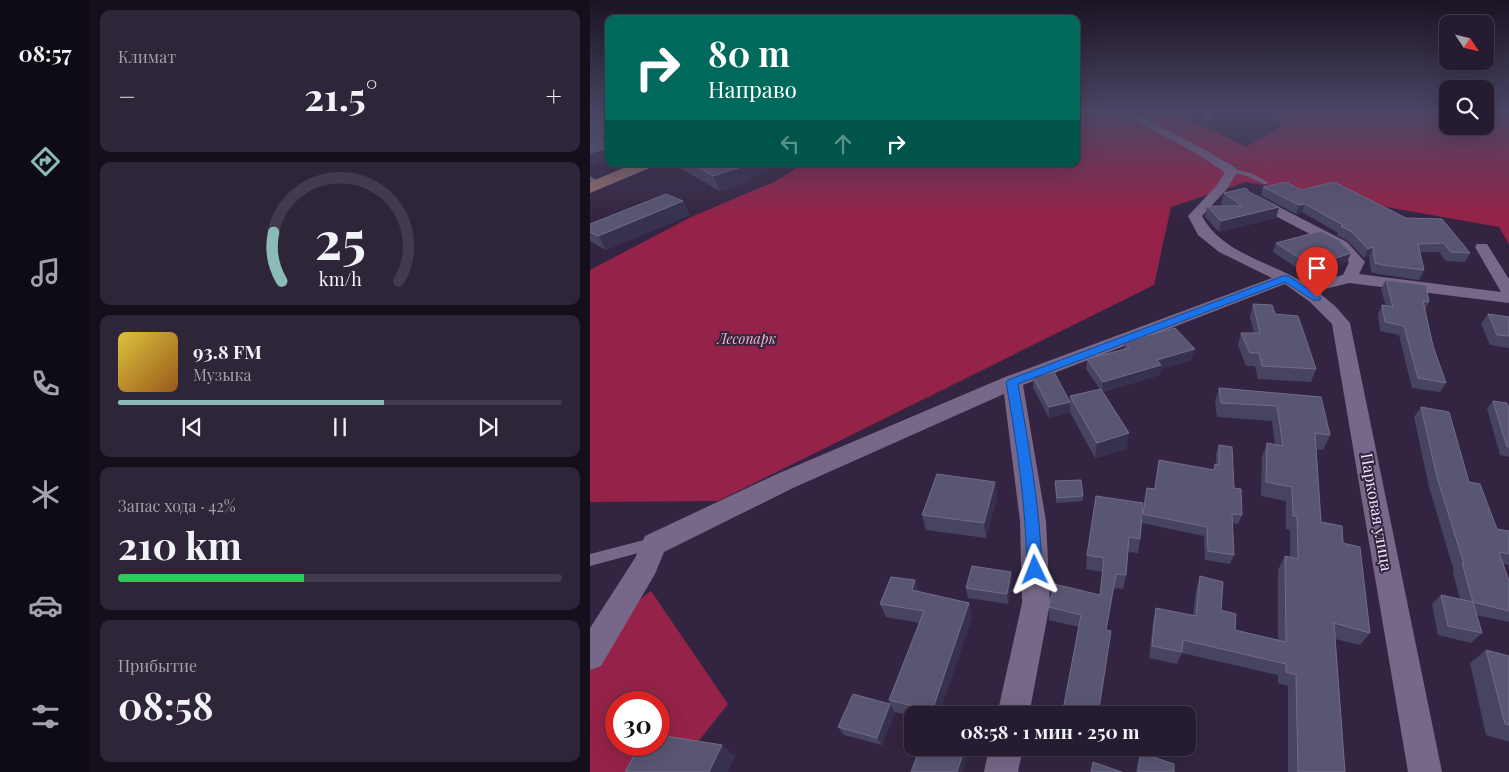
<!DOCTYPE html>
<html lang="ru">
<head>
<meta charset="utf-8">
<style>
  body { margin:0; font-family:"Playfair Display",serif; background:#2e2539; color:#f1f3f6; height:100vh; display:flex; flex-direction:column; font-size:19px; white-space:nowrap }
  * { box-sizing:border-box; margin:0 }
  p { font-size:16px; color:#a4a1ab }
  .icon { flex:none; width:28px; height:28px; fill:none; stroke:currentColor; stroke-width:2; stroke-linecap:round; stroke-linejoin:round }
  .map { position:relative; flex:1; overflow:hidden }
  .panel { display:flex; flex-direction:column; gap:10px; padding:10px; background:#150f1b; width:500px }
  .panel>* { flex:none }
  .guide { position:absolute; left:15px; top:15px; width:475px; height:152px; border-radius:10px; box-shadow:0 5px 20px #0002,0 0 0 1px #423a4d; background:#00695c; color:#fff; overflow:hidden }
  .needle { width:32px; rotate:125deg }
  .controls { position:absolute; left:849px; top:15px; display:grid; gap:10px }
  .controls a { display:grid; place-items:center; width:55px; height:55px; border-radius:10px; background:#261c31; box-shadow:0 5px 20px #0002,0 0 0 1px #423a4d; font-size:25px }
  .speed { position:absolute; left:15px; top:691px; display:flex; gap:10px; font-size:25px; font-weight:700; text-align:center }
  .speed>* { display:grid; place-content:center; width:65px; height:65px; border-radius:50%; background:#261c31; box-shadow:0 5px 20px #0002,0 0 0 1px #423a4d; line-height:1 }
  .speed .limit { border:8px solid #d22; background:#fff; color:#111 }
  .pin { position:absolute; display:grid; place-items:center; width:42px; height:42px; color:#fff; margin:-51px -21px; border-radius:50% 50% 50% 0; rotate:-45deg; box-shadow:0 0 5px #0007 }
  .pin .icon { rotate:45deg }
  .me { position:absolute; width:55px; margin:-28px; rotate:358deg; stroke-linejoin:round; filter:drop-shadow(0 0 4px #0008) }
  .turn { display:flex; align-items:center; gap:18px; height:105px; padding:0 20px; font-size:22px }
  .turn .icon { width:65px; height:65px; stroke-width:2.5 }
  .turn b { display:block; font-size:35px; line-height:42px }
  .lanes { display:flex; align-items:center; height:48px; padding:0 20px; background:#0003; justify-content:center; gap:25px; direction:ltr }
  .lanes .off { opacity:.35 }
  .big { font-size:38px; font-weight:700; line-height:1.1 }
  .panel .tile { flex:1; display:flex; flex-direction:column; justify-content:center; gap:8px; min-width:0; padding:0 18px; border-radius:10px; background:#2e2539 }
  .panel .dial { align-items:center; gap:0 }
  .dial svg { height:130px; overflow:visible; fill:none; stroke:#423a4d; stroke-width:7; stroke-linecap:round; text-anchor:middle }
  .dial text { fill:#f1f3f6; stroke:none }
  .song { display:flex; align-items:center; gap:15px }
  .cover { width:60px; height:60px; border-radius:8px; background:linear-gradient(135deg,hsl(50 70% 55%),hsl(30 70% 35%)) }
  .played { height:5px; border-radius:2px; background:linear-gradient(90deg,#8bbbb9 60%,#423a4d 60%) }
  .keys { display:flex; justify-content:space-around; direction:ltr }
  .heat { display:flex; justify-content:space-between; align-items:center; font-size:28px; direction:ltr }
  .charge { height:8px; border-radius:4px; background:linear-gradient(90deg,#34c759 42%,#423a4d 0) }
  .trip { position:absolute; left:314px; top:706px; width:292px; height:50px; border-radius:10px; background:#261c31; box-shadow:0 5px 20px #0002,0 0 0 1px #423a4d; font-weight:700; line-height:50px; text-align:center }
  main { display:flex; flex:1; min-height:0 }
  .menu { display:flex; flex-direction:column; width:90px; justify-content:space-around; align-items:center; background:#0f0b14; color:#a4a1ab }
  .menu .icon { width:35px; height:35px }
  .menu .current { color:#8bbbb9 }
  .menu b { font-size:22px; color:#f1f3f6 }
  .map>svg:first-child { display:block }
  .forest { fill:#952248; fill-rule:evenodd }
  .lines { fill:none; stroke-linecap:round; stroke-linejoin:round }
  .service { fill:#776788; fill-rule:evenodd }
  .minor { fill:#776788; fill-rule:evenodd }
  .secondary { fill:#906f6b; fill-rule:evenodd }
  .wall { fill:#474462 }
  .shaded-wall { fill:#37304e }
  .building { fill:#595673; stroke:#716d88; fill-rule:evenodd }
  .route { fill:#1a73e8; stroke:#114b97 }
  .labels { text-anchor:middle; stroke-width:4; stroke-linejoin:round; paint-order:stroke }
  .park-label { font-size:14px; font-style:italic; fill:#f3b6c1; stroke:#332541 }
  .near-street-label { font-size:16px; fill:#f0e8fb; stroke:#332541 }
</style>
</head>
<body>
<main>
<nav class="menu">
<b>08:57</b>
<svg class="icon current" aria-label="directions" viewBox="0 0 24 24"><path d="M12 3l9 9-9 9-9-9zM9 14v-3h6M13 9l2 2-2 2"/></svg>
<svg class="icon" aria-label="music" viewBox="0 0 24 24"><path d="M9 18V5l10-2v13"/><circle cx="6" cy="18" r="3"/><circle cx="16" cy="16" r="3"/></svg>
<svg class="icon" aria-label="phone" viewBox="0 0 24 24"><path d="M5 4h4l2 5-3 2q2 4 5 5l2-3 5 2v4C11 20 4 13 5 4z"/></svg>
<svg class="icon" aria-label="climate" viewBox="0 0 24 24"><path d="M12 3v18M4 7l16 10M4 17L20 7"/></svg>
<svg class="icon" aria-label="car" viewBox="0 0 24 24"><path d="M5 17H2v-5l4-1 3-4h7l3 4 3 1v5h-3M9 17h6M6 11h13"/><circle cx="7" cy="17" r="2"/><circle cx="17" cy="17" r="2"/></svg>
<svg class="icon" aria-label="filters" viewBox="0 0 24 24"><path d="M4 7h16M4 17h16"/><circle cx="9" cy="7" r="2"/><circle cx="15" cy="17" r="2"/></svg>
</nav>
<section class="panel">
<div class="tile"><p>Климат</p>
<div class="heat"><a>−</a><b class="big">21.5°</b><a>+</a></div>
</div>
<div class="tile dial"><svg viewBox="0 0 100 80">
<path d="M14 69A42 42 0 1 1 86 69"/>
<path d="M14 69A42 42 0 0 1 9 39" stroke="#8bbbb9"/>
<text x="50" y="56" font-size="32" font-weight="700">25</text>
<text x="50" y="72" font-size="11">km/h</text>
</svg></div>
<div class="tile">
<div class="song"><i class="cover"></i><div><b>93.8 FM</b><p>Музыка</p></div></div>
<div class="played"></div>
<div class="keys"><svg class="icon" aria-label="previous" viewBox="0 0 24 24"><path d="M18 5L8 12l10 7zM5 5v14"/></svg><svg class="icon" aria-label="pause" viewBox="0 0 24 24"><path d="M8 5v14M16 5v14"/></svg><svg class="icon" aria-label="next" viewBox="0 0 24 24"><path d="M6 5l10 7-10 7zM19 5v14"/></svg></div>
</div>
<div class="tile"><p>Запас хода · 42%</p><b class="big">210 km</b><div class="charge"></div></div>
<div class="tile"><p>Прибытие</p><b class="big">08:58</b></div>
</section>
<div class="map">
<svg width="919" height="772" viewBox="0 0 919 772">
  <rect width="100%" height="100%" fill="#332541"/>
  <path class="forest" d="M486,111h96l74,36 36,-21 -10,-15h175l1,15h37v-15h24v133l-10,-17 -253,-45 -75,25 -17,78 -436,216 -128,1v-232l101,-53 85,-36 27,-17h273z
    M61,591l77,113 -54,68h-84v-135zM26,702h43v43h-43z"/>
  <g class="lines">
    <path class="service" d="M642,169l19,4 18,10 -5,1 -17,-8 -17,-4v-2z
      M0,176l10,7v2h-4l-6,-4z
      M62,538l5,2 1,4 -1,4 -67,18v-12z"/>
    <path class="minor" d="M527,111h13l72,37 34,20 2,3 -12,19 -24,26c20,38 70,46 104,68l37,-9 6,-13 -12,-14 -89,-46 -2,-3 2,-3h10l89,46 18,20 -6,12 142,18 -26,-45 2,-3h10l22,35v24l-160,-20 -32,8 18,15 15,17 92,449h-34l-76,-448 -22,-22 -25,-18 -262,101 23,136 4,82 -21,112h-32l25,-112 -2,-82 -16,-127 -211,94 -129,64 -9,22 -54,92 -11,4v-42l45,-70 10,-22 132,-62 228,-97 267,-99 -53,-26 -21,-17 -10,-19 29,-31 8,-13 -31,-20z
      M609,111h10l3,6 -5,3 -4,-1z
      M399,748h34l-5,24h-34z"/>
    <path class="secondary" d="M43,164h21l-2,3 -62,26v-11z"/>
  </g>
  <path class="wall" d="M0,111h19v50l-19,4z
    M625,111h35v1z
    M87,164h106l-15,5 1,2 -20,7 1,3 -30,10 -42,-24z
    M673,187l38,3 169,63 -5,9 -19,-1 -7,-9h-19l4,18 -5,10 -41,-6 -7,-2 -2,-16 -5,2 -16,-17 -11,-6 1,-2 -36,-21 -6,2 -35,-19z
    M659,192l30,15 -3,11 -57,14 -14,-15 2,-11h16l-2,-2 3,-11z
    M93,201l7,14 -84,35 -16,-9v-17z
    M686,243l71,19 -38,14 -36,-24z
    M796,280l43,22 -4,8 8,36 13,37 -6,9 -28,-4 -13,-53 -19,-4 -2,-17 4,-9 4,1 -5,-17z
    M663,304l22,10 41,55 -5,13 -53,-3 -3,-13h-9l-8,-21 3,-12h13l-4,-16z
    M898,314l21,3v31l-19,-3 -9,-21z
    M534,342l68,18 -31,9 -1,6 -57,17 24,57 -32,9 -25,-46 -21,6 -16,-30v-11l37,25v-6l30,-7 -14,-20 1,-10 37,-10z
    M629,388l102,9 9,38 -7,15 -7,-1 5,73 22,21 27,90 -10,12 -25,-6 10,133h-57v-86l-10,-3v-8l-96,-22 -5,11 -28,-6 4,-37 3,-13 37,7 3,-25 4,-14 21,34 14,20 43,10v-70l7,-14 5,2v-28l-4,-1v-28l-25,-5 1,-39 5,-14 8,2 -3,-24 -55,-4 -2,-15z
    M903,401l16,7v49l-9,-2 -13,-47z
    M831,407l48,75 28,47 12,2v34l-6,-1 6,17v41l-33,-7 6,18 -11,10 -33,-8 -6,-31 9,-9 19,4 -7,-26 1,-2 -25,-84 -15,-70z
    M629,445l15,43 8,27 -4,9 -6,-1 2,32 -4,9 -25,-4 -1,-24 -62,-13 -2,16 -2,14 -10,-1 -2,23 -3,14 -9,-1 -35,39 -30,-7v-13l51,-12 3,-23 -17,-3 1,-14 55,-35 3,-23 9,-8 5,-29 54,10 2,-6h1v-10z
    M465,481l28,15v5l-27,2z
    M405,482l2,15 -11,41 -60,-8 -4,-15z
    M325,580l4,12 53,25 -33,97 3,1h-30v1l-17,-4 -13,33 -38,-10 -6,-8 52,-23 -1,-4 31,-77 -34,-6 -6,-13z
    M422,582l-4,22 -40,-6 -2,-10z
    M896,650l23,6v86l-23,-7 -16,-72z
    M484,748h19l-1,4z
    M551,753l33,19h-38l2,-12z"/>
  <path class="shaded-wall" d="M19,148v13l-19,4v-12z
    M150,164h43l-15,5 1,2 -20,7 1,3 -30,10 -7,-15z
    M93,201l7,14 -84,35 -8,-14z
    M715,204l-3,8 -6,2 3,-9z
    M689,207l-3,11 -57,14 2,-11z
    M783,247l-4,9 -5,2 4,-9z
    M761,253l-4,9 -38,14 3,-10z
    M605,349l-3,11 -31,9 -1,6 -58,17 1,-10 54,-22z
    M480,402v10l-21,6v-11z
    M539,433l-2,16 -32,9 2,-15z
    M405,482l2,15 -11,41 -2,-15z
    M421,572l1,10 -4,22 -1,-10z
    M325,580l5,14 -8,-4z
    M379,603l3,14 -33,98h-6l-1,-4z
    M300,704l5,8 -13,33 -5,-7z
    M132,745l13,11 -7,16h-19z
    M375,748h5l-7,24h-6z"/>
  <path class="building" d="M0,111h19v37l-19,5zM12,134h3v8l-6,-3z
    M102,164h48l4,2 -31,10z
    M696,182l15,8 33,-8 72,36 36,1 28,34 -19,-1 -8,-9 -25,1 6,26 -42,-5 -7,-2 -2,-16 -5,2 -16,-17 -11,-6 2,-1 -38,-21 -6,1 -36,-18z
    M656,188l3,4 30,15 -58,14 -14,-15h35l-18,-13z
    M76,194l17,7 -85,35 -8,-4v-8z
    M731,231l18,9 12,13 -39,13 -36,-23z
    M796,280l40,5 3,17 -6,-1 10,45 13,37 -28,-5 -14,-52 -19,-4 -3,-17 11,2z
    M663,304l19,1 3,9 23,2 18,53 -54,-3 -3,-13h-9l-9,-20h19z
    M898,314l21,3v19l-12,-1z
    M585,328l20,21 -38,11 4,5 -58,17 -16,-23 42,-11 -5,-6z
    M464,372l16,30 -21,5 -16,-30z
    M629,388l102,9 9,38 -15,-2 6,89 21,4 1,17 17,4 10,86 -36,-10 11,149h-47l-2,-97 -10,-3v-8l-103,-24 -1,12 -30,-6 4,-38 40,8 4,-40 23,6 -2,28 15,4 -1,16 51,12 -1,-86 13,3 -1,-43h-4l-1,-29 -26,-5 1,-39 16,3 -6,-40 -56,-3z
    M511,389l28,44 -32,10 -27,-47z
    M903,401l14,2 2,5v39h-2z
    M831,407l28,5 20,70 11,2 17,45 12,2v23l-10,-2 10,29v30l-36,-9 -11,-39 2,1 -27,-87z
    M629,445l13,2 2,41 7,1 1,26 -10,-1 2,41 -26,-4 -1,-24 -64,-13 4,-26 8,1 4,-29 55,10 1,-6 4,1z
    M347,474l58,8 -11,41 -62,-8z
    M491,480l2,16 -26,2 -2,-17z
    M506,496l47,7 -3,36 -11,-2 -3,38 -10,-1 -10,56 5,1 -13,84h-36l19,-100 -32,-8 5,-23 46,11 4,-37 -17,-3z
    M382,566l39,6 -4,22 -41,-6z
    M301,577l24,3 -3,10 57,13 -37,108 -43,-11 35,-89 -44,-7z
    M851,595l32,7 9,31 -34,-7z
    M896,650l23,6v69l-4,-1z
    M263,694l37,10 -13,34 -39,-11z
    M342,712l10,3h-11z
    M69,735l63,10 -13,27h-84l15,-27h19z
    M330,748h45l-8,24h-46z
    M551,753l33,11v8h-36z
    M503,762l29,10h-31z"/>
  <linearGradient id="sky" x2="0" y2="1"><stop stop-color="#1c1424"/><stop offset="0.51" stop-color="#4a4665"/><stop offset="1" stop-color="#4a4665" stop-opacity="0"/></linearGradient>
  <rect width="919" height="219" fill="url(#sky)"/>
  <path class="route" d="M693,276h6l32,22 -1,2h-7l-28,-18 -267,102c11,62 22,123 24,186l-2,5 -5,2 -6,-2 -2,-5c-1,-64 -10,-125 -21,-188l2,-2z"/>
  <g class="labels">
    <g class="park-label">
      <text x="157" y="344">Лесопарк</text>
    </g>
    <g class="near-street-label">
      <text transform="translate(787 512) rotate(80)" y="6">Парковая улица</text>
    </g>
  </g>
</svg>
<div class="controls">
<a><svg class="needle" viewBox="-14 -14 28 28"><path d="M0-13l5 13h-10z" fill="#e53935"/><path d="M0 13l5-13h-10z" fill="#a4a1ab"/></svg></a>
<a><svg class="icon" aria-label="search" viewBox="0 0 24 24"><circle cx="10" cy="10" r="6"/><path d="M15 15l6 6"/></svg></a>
</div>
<div class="speed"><div class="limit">30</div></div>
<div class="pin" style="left:727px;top:298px;background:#d93025"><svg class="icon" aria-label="arrive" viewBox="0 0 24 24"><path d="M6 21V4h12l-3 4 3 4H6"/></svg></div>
<svg class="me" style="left:445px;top:570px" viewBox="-20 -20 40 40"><path d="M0-17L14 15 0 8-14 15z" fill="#1a73e8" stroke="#fff" stroke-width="4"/></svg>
<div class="trip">08:58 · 1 мин · 250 m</div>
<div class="guide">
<div class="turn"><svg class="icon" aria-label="right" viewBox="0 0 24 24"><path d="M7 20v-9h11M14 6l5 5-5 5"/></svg><div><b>80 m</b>Направо</div></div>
<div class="lanes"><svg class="icon off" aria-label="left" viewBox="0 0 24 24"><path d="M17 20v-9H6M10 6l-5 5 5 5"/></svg><svg class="icon off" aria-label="ahead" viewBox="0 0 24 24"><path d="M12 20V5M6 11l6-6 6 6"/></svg><svg class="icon" aria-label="right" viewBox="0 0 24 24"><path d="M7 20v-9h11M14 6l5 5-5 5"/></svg></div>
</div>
</div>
</main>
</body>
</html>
